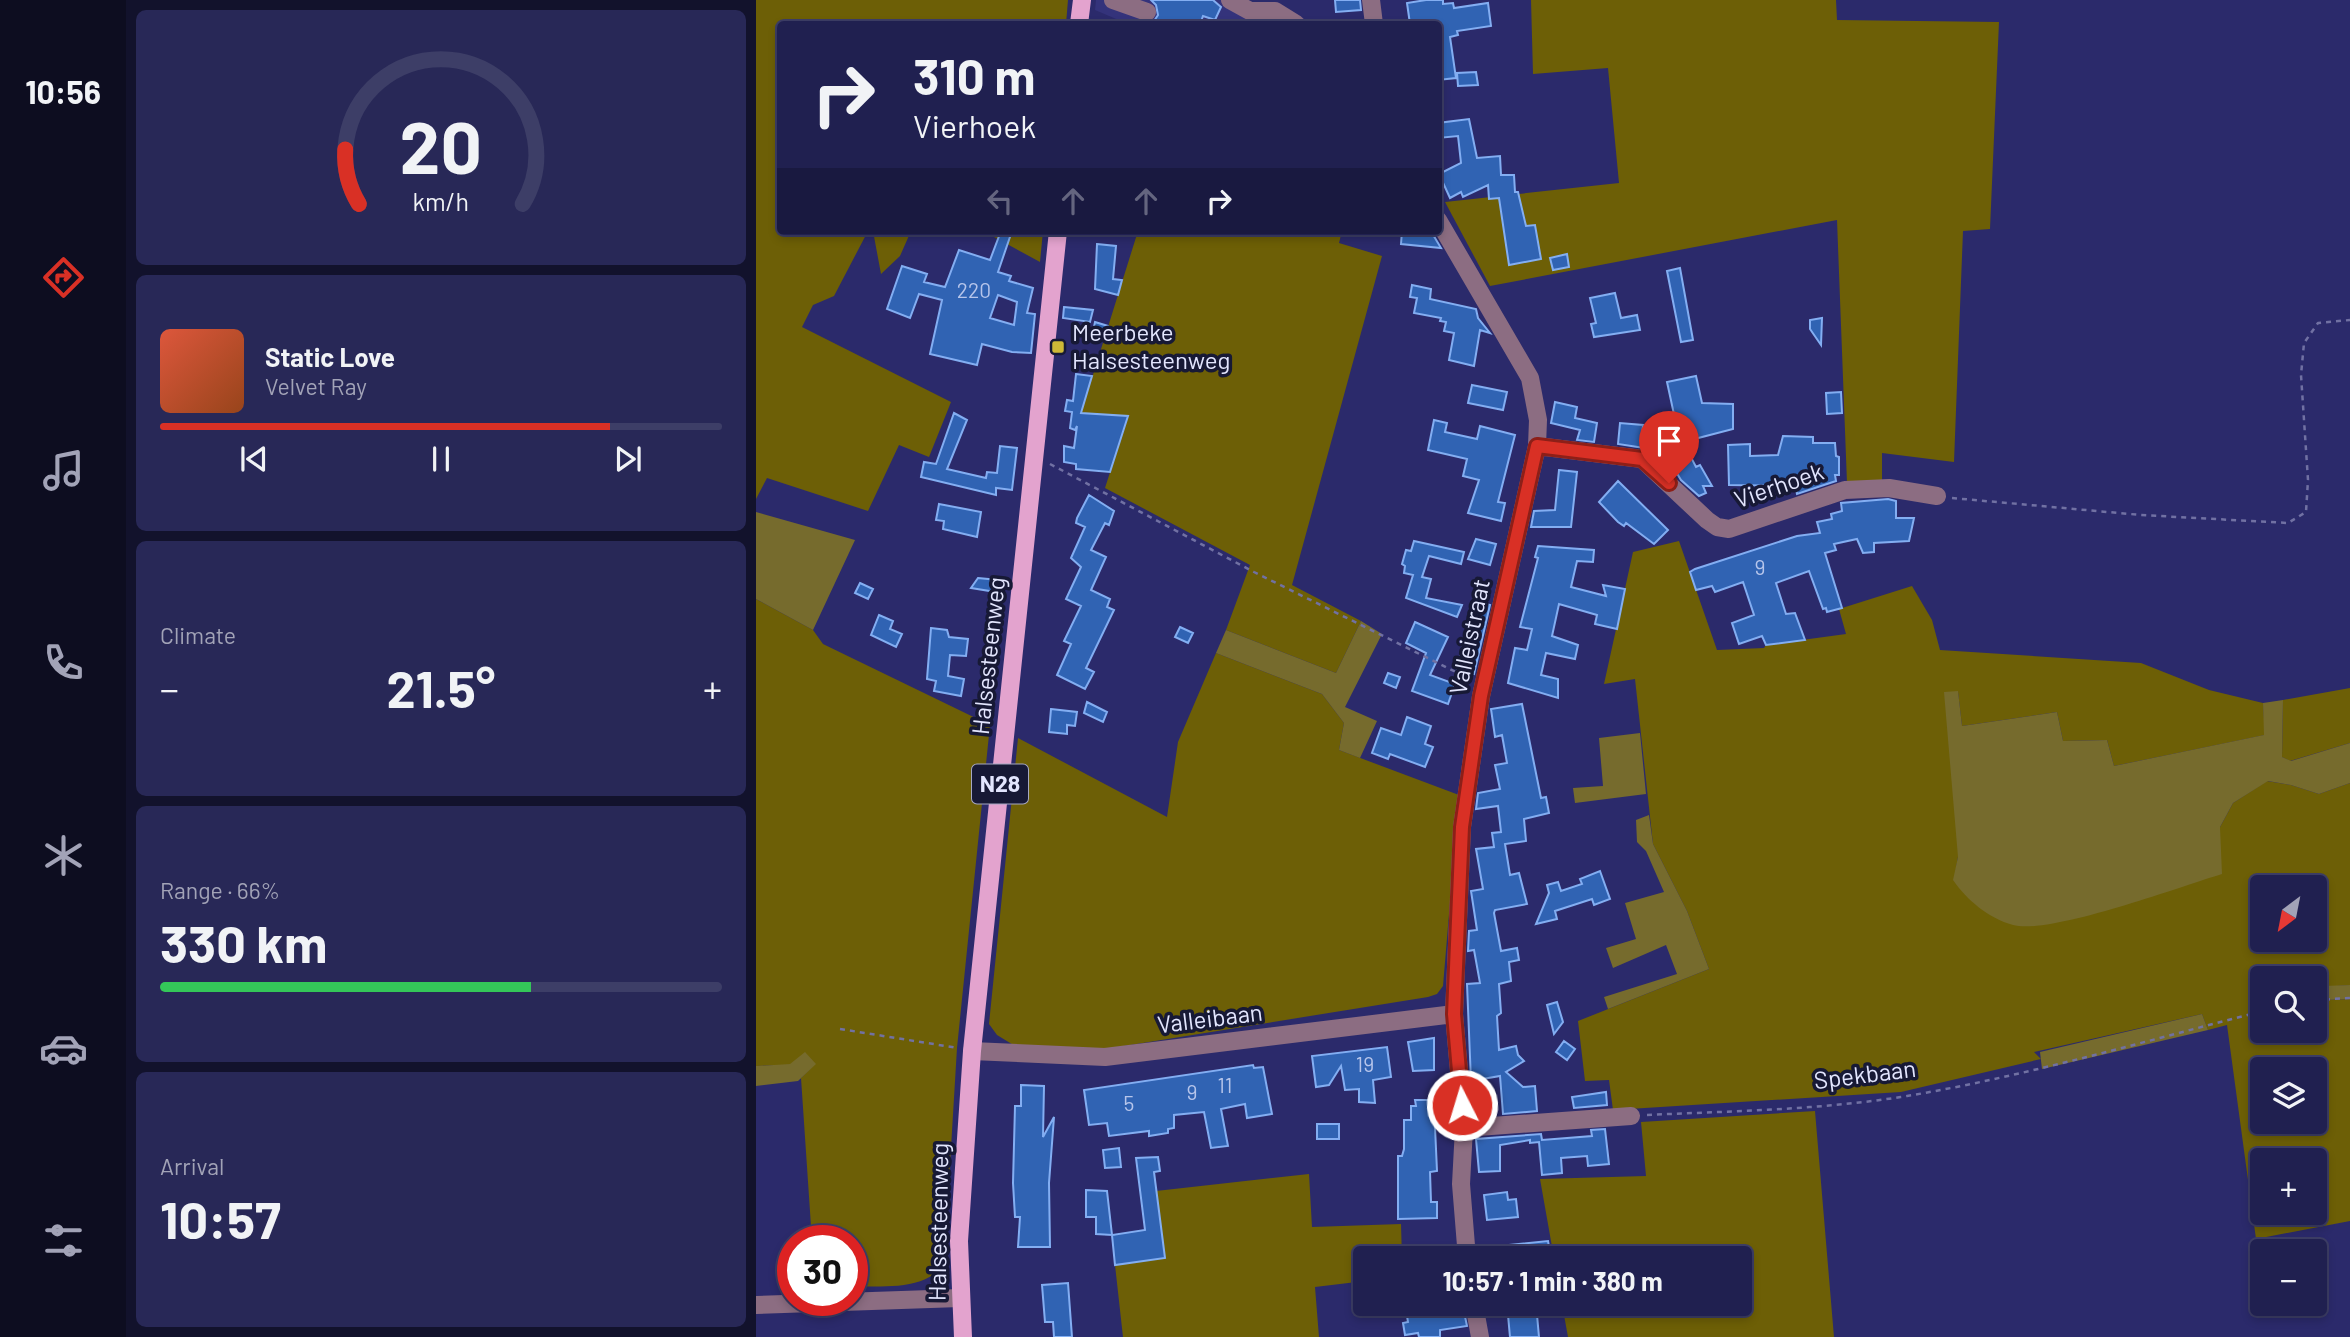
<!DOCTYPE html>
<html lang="en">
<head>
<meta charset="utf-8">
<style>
  body { margin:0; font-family:Barlow,sans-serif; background:#282857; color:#f1f3f6; height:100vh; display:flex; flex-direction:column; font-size:26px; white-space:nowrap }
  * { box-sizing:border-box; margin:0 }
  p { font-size:23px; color:#a2a3b7 }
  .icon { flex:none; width:38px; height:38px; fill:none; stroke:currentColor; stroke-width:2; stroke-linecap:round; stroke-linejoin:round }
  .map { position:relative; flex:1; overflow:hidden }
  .panel { display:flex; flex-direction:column; gap:10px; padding:10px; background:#12122c; width:630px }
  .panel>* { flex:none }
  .hud { position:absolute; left:21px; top:21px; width:665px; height:214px; border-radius:7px; box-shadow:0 4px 10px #0003,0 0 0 2px #3d3e67; background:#202050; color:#f1f3f6; overflow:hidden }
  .needle { width:46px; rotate:212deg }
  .tools { position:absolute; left:1494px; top:875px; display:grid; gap:14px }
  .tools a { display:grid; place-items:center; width:77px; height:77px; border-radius:7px; background:#202050; box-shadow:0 4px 10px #0003,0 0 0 2px #3d3e67; font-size:35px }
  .speed { position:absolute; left:21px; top:1225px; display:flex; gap:14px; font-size:35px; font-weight:700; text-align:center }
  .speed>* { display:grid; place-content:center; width:91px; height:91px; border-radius:50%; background:#202050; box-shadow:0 4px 10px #0003,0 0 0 2px #3d3e67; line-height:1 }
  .speed .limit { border:10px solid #d22; background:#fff; color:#111 }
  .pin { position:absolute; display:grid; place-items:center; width:60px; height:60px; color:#fff; margin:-72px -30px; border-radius:50% 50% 50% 0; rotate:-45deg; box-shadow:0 0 7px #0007 }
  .pin .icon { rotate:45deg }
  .me { position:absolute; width:77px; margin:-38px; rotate:355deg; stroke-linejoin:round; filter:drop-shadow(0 0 5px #0008) }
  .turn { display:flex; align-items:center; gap:24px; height:147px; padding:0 21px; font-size:32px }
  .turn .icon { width:91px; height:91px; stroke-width:2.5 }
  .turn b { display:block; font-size:49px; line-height:60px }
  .lanes { display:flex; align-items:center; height:66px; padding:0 21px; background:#0003; justify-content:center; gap:35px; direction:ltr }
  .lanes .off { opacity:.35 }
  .big { font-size:52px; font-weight:700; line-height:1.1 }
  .panel .card { flex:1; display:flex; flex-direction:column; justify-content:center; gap:10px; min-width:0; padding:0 24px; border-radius:10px; background:#282857 }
  .panel .dial { align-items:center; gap:0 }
  .dial svg { height:182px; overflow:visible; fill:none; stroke:#3d3e67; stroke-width:7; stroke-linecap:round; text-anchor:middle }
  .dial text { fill:#f1f3f6; stroke:none }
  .song { display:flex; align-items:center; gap:21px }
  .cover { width:84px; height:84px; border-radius:10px; background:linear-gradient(135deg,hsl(10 70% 55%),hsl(20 70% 35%)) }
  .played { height:7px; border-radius:4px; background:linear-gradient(90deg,#d93025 80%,#3d3e67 80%) }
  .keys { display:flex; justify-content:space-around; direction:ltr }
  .heat { display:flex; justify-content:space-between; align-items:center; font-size:38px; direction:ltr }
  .charge { height:10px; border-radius:5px; background:linear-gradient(90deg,#34c759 66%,#3d3e67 0) }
  .trip { position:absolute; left:597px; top:1246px; width:399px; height:70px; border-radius:7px; background:#202050; box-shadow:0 4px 10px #0003,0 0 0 2px #3d3e67; font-weight:700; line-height:70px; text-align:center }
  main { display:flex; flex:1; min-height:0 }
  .dock { display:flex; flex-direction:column; width:126px; justify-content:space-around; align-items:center; background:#0d0d20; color:#a2a3b7 }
  .dock .icon { width:49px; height:49px }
  .dock .selected { color:#d93025 }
  .dock b { font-size:32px; color:#f1f3f6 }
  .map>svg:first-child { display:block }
  .built { fill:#34337b }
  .green { fill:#6d5f06; fill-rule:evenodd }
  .forest { fill:#766b2d }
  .building { fill:#3063b3; stroke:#83aef2; stroke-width:2; fill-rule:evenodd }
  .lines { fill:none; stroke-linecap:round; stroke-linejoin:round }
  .path { stroke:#7171a3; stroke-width:2.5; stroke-dasharray:5 5; stroke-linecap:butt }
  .minor { stroke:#8c6d82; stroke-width:18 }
  .major { stroke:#e3a3ce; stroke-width:18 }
  .route-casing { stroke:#8d1f18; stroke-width:18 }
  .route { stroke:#d93025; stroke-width:12 }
  .poi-dot { fill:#ceb837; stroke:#171935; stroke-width:2.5 }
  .labels { text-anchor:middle; stroke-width:7; stroke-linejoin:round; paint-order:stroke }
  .number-label { font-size:21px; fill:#b6c5eb }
  .shield { fill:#171935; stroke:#a6a8c2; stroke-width:2 }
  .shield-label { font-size:23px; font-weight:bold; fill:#e3e6fe }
  .poi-label { font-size:24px; fill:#e3e6fe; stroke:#171935; text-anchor:start }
  .street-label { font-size:24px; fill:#e3e6fe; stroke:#171935 }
</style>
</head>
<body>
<main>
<nav class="dock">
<b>10:56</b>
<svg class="icon selected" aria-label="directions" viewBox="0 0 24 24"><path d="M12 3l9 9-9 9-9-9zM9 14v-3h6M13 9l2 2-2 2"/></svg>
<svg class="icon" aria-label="music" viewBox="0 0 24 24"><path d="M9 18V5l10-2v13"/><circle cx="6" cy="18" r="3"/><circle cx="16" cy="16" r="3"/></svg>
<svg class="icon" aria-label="phone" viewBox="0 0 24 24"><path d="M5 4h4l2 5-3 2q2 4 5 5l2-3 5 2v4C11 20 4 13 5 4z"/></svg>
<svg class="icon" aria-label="climate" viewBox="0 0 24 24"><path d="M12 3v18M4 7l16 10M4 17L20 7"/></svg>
<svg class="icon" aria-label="car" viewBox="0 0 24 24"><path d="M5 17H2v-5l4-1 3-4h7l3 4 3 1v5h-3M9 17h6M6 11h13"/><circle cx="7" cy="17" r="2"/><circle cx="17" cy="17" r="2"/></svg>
<svg class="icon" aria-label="filters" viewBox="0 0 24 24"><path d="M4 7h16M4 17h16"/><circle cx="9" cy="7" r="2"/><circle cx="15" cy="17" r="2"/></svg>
</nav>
<section class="panel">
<div class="card dial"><svg viewBox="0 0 100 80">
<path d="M14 69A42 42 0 1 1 86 69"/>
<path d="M14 69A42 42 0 0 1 8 45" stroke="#d93025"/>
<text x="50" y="56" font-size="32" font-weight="700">20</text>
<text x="50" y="72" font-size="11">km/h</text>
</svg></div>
<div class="card">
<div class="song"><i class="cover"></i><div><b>Static Love</b><p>Velvet Ray</p></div></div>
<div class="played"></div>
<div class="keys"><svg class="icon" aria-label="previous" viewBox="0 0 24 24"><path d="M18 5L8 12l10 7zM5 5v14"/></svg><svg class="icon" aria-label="pause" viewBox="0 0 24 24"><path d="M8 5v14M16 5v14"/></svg><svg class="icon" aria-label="next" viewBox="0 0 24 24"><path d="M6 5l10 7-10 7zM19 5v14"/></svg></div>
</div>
<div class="card"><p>Climate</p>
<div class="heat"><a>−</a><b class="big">21.5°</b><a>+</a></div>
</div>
<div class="card"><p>Range · 66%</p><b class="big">330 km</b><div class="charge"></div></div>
<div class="card"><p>Arrival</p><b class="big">10:57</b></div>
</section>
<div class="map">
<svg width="1594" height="1337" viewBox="0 0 1594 1337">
  <rect width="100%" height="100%" fill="#2b2a6b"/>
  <path class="built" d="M340,0h142l51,13 -10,11h-151l-33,-14z"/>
  <path class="green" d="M0,0h312l-2,24h-286v207h88l-34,65 -21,9 -11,22 149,75 -22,55 -30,-12 -31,66 -101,-33 -11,21z
    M775,0h305l1,20 162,2 -9,207 -27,2 -9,231 -72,-9v28l-35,2 -10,-263 -347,66 -45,-84 174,-19 -11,-115 -75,6z
    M117,231h38l-11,25 -19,18z
    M227,231h60l-3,31z
    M382,231h204l-3,12 43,13 -90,329 69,36 -25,52 -110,-43 24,-65 -145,-77 23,-72 -47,-3z
    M923,541l38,109 47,-2 2,-3 80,-11 -7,-25 73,-23 20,34 8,30 201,13 68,27 54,13 2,32 -151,31 -7,-26 -44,1 -6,-29 -95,14 -4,-34v165l-4,23 266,-53 13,-24 34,-22 24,4 28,9 31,-11v202l-27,2 2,13 25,-1v222l-94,18 -29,-214 -19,5 -6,-16 -168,38 7,7 -140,33 -288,18 -4,-30 -24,1 -7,-60 131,-52 -22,-58 -34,-67 -18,-165 -31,5 29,-132zM1507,887h52v53h-52zM1507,978h52v53h-52zM1507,1069h52v53h-52zM1507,1160h52v53h-52z
    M0,599l57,31 10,14 167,81 -33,323 -13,216c-21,28 -60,21 -92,23v-46h-40l-11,-163 14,-14 -59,2z
    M460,653l106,41 22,29 -5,27 120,45 -16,191 -6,8 -9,3 -329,53 -84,-4 -18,-11 -8,-11 29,-286 149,79 11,-75z
    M1594,688v55l-60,18 -8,-4 1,-57z
    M1059,1111l19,226h-266l-6,-33h178v-46h-186l-14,-79 106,-3 -5,-54z
    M553,1174l3,53 89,-3 1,34h-37v23l-50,6 4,50h-196l-8,-72 50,-7 -9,-67z"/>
  <path class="forest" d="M0,512l99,28 -42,90 -57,-31z
    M605,621l21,13 -37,73 32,14 -17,37 -21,-8 5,-27 -22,-29 -106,-41 10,-23 110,43z
    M1202,691l4,35 95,-14 6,29 44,-1 7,26 150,-31 -1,-32 20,-3 -1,57 9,4 59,-18v40l-31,11 -28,-9 -23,-4 -35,22 -13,24 2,47c-43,13 -172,61 -209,51 -25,-7 -46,-25 -60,-45l5,-23 -14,-165z
    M884,733l6,61 -71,9 -2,-15 30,-2 -4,-48z
    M893,815l4,29 34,67 22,58 -101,40 -4,-12 73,-23 -11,-29 -53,23 -7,-20 30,-9 -11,-36 39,-11 -18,-41 -9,-9 -1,-22z
    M1594,985v14l-25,1 -2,-14z
    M1446,1014l6,16 -166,39 -2,-17z
    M49,1052l11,12 -18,17 -42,5v-20l34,-2z"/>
  <path class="building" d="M395,0h62l8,7 -6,13 -12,-4 -3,8h-56l10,-3 4,-6 -2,-10z
    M579,0h25l1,10 -25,2z
    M670,0h17v4l10,-1 1,5 34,-5 3,23 -34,5 1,4 -8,2 6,41 -18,2v-56h-28l-3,-21z
    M720,72l2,13 -20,1 -1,-13z
    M713,119l8,39 23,-2 1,19h13l1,17h3l8,34 9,-1 6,34 -32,6 -10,-67 -10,1 -1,-14 -25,12 -2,-5 -11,6 -11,-24 22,-11 -3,-27 -20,2v-15z
    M245,231h11l-14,41 13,4 -2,5 24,7 -6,25 8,1 -4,39 -19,-1 -30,-8 -5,21 -47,-11 12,-54 -23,-6 -9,24 -23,-9 15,-43 25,8 -3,8 21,5 14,-37 31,10zM242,295l19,7 -3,23 -24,-7z
    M646,231l30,2 9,15 -40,-4z
    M341,244l19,2 -3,33 9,1 -4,15 -23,-6z
    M811,254l2,13 -16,3 -3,-12z
    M924,268l13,72 -12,2 -14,-71z
    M656,285l19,4 -1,10 46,10 2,9 12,15 -10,-3 -6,36 -25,-6 5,-27 -10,-2 2,-9 -6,-1 1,-3 -27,-5 3,-15 -7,-1z
    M859,293l6,25 16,-3 3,15 -46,7 -3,-13 5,-1 -6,-25z
    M308,307l29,3 -3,12 -27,-4z
    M1066,318l-1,27 -11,-16v-9z
    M339,322l13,4 -5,14 -11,-4z
    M320,374l16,2 -11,37 47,3 -18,56 -34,-3v-5l-12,-2v-16l10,2 3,-22 -2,4 -5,-2 2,-16 -7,-1 2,-11 6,1z
    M940,376l6,27 31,1v25l-50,13 13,25 4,-2 12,21h-9l3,7 -7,3 -18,-16 -12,-20 -6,3 -19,-15 -26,-4 2,-21 23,2 -1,11 33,-17 -8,-37z
    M716,385l35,7 -4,18 -35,-7z
    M1085,392l1,21 -15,1 -1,-21z
    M799,402l22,5 -2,11 22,5 -3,19 -17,-2 3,-10 -29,-7z
    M198,413l13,7 -20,49 39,9 1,-6 10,1 3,-27 17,2 -5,42 -16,-2v7l-75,-18 3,-15 12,2z
    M678,420l13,3 -2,9 32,7 3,-13 35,9 -17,67 7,1 -4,18 -33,-8 11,-33 -16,-4 4,-17 -39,-9z
    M1027,436l30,1v6h22l1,13 3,1v18h-4l1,6 -39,13 -2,-8 -66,-1 -1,-40 22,-1v12l28,-1z
    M803,470l18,2 -6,55h-40l3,-16 21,-1z
    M862,481l50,49 -14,14 -28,-21 -2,3 -6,-4 -19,-20z
    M333,495l25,16 -5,14 -4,-2 -14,27 15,7 -15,33 19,9 -3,8 7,3 -28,58 8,4 -9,17 -28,-14 14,-31 -7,-3 17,-35 -15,-7 15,-32 -10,-9 14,-31 -9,-4 1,-5z
    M1132,499l8,2v17h18l-5,23 -35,2v9l-11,1 -6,-14 -23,5 2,6 -11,3 17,55 -15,4 -1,-4 -3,1 -14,-38 -33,12 10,31 9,-1 10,27 -39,5 -4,-9 -23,8 -7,-21 22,-8 -11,-33 -28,10 -3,-6 -16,4 -6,-18 5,-3 102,-33 23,-3 -3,-11 15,-3 -1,-5 11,-3 -1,-8z
    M183,504l42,8 -4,25 -34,-8 1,-8 -8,-1z
    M720,539l20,5 -6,21 -22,-6z
    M658,541l50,11 -3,12 -32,-8 -7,21 9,2 -5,19 36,7 -5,12 -51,-19 7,-23 -9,-2 1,-7 -3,-2 4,-14 5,1z
    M782,546l56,4 -1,12 -16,-1 -6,26 35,9 -3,-11 22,4 -8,40 -22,-5 2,-9 -38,-11 -7,32 26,9 -3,14 -29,-6 -5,22 17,4v19l-50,-15 7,-35 12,2 5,-21 -12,-2 18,-69 -3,-1z
    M222,578l20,2 -2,12 -25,-4z
    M104,583l13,6 -5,10 -13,-6z
    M718,601l16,4 -16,69 -17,-4z
    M123,615l14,6 -3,8 12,5 -6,13 -25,-12z
    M659,622l33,15 -18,38 25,9 -7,20 -36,-13 14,-38 -20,-10z
    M424,627l13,6 -5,10 -13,-6z
    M175,628l16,2 2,7 19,2 -2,17 -16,-1 -2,21 16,3 -3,17 -27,-5 2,-10 -9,-2z
    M632,673l12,4 -4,11 -12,-5z
    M331,702l20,10 -4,10 -19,-9z
    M766,704l19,94 5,-1 3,16 -25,6 2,22 -21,3 5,31 9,-2 8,31 -32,6 -1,3 7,38 16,-3 2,12 -10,2 2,19 -12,3 2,29 -4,3 2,34 17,-4 2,9 6,6 -18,11 17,15 12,-1 2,25 -34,3 -3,-38 -29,5 -4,-97 13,-1 -6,-33 -6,1 1,-20 8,-1 -6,-39 12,-2 -7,-40 18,-2 -2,-14 9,-1 -3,-26 -22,3 2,-16 22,-4 -5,-24 12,-2 -5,-28 -7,2 -4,-28z
    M295,709l26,3 -2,14 -8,-1v9l-18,-2z
    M651,717l24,9 -6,18 8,3 -8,20 -35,-13 -2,5 -16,-6 9,-25 20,7z
    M844,871l10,28 -16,6 -2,-6 -37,12 2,8 -21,5 13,-31 -2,-8 11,-3 3,9 21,-7 -2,-5z
    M801,1002l6,20 -9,12 -7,-29z
    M678,1038v32l-21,1 -5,-29z
    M808,1041l11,8 -8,11 -11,-8z
    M631,1047l4,30 -18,3 2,23 -16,-1v-13l-14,1 -4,-24 -12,19 -13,2 -4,-31z
    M497,1065l1,3 9,-1 9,47 -25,4 -2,-14 -24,5 7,37 -17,2 -7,-36 -30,3v13l-6,1v4l-19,3v-5l-40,5 -2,-13 -18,2 -5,-35z
    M265,1085l23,1 -1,51 11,-20 -5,66 1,64h-32l2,-30h-5l-2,-34 2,-77h6z
    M850,1092l1,13 -33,3 -2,-11z
    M659,1100h16v6l3,-1 3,66 -7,1 1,30h6v16l-39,1v-63h4l2,-7v-29h7v-14h5z
    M561,1124h22v15h-22z
    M849,1129l4,35 -21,2 -1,-10 -26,2 1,15 -20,2 -3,-33 -9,1v-3l-30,5v26l-21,1 -3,-33 65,-5 1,6 50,-4 -1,-6z
    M363,1148l2,19 -16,1 -2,-18z
    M402,1157l2,14 -6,1 11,86 -50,7 -3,-30 33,-5 -9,-72z
    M330,1190l21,1 5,44 -16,-1v-17h-10z
    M751,1192l1,8 8,-1 2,18 -31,3 -3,-25z
    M792,1241l3,17h-50l-1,-12z
    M312,1283l4,54h-18l-1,-15h-8l-3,-37z
    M649,1304h34l1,7 23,-4 4,19 -27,4v7h-21l-1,-4 -13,2 -2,-12 5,-1z
    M751,1304h29l3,33h-29z"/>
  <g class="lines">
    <path class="path" d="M294,464l204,108 214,106
      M1196,498l189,17 147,8 18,-11 2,-32 -7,-105 3,-32 14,-20 32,-3
      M1559,1000l35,-2
      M84,1029l118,19
      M891,1115c86,-4 174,-5 260,-19 120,-20 238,-55 356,-85"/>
    <path class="minor" d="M357,0l34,12
      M474,0l20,11h25l21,13
      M615,0l3,24
      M682,220l92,158 8,42 -1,26 -56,250 -19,131 -8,187 10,114 -3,56 6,74
      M781,446l105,13 65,61 10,7 12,2 116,-39 44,-2 48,8
      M216,1051l133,6 349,-43
      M708,1128l167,-12
      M718,1304l6,33
      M0,1305l204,-7"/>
    <path class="major" d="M323,24l3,-24
      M207,1337l-4,-96 13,-190 86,-820"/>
  </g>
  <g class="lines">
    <defs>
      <path id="route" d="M706,1105l-8,-91 8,-187 19,-131 56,-250 105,13 27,24"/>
    </defs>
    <use href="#route" class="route-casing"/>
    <use href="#route" class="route"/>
  </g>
  <rect class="poi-dot" x="295" y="340" width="14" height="14" rx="3.5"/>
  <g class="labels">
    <g class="number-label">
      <text x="218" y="298">220</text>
      <text x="1004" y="575">9</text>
      <text x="609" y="1072">19</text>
      <text x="469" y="1093">11</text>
      <text x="436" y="1100">9</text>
      <text x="373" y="1111">5</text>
    </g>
    <rect class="shield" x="216" y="764.5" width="56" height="39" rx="5"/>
    <g class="shield-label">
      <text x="244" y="792">N28</text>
    </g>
    <g class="poi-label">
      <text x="316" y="341">Meerbeke<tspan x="316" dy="28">Halsesteenweg</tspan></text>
    </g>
    <g class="street-label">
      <text transform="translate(1023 486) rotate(-19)" y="8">Vierhoek</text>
      <text transform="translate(714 637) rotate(-78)" y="8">Valleistraat</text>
      <text transform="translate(233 656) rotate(-84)" y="8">Halsesteenweg</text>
      <text transform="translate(454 1019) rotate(-7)" y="8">Valleibaan</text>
      <text transform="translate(1109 1075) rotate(-7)" y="8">Spekbaan</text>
      <text transform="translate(183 1222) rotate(-89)" y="8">Halsesteenweg</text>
    </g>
  </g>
</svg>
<div class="tools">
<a><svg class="needle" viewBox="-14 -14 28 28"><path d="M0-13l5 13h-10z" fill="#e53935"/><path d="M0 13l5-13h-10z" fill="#a2a3b7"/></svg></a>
<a><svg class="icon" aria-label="search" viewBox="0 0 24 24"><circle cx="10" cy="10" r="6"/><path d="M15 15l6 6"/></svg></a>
<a><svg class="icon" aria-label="layers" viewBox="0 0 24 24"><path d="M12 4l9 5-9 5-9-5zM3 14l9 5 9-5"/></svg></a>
<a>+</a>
<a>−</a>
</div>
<div class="speed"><div class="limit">30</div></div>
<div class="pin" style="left:913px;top:483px;background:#d93025"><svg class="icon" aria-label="arrive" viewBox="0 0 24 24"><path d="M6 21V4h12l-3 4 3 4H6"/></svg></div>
<svg class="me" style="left:706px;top:1105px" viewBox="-20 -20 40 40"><circle r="17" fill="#d93025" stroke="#fff" stroke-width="3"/><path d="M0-11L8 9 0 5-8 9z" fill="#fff"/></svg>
<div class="trip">10:57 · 1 min · 380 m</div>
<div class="hud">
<div class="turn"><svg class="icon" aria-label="right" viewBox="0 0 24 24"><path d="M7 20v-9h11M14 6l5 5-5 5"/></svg><div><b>310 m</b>Vierhoek</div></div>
<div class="lanes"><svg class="icon off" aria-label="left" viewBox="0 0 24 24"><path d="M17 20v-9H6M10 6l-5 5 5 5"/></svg><svg class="icon off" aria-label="ahead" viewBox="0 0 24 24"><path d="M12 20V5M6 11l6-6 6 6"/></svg><svg class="icon off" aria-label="ahead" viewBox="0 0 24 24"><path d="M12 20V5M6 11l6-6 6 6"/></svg><svg class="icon" aria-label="right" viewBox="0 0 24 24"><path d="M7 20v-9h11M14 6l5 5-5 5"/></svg></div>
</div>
</div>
</main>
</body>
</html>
